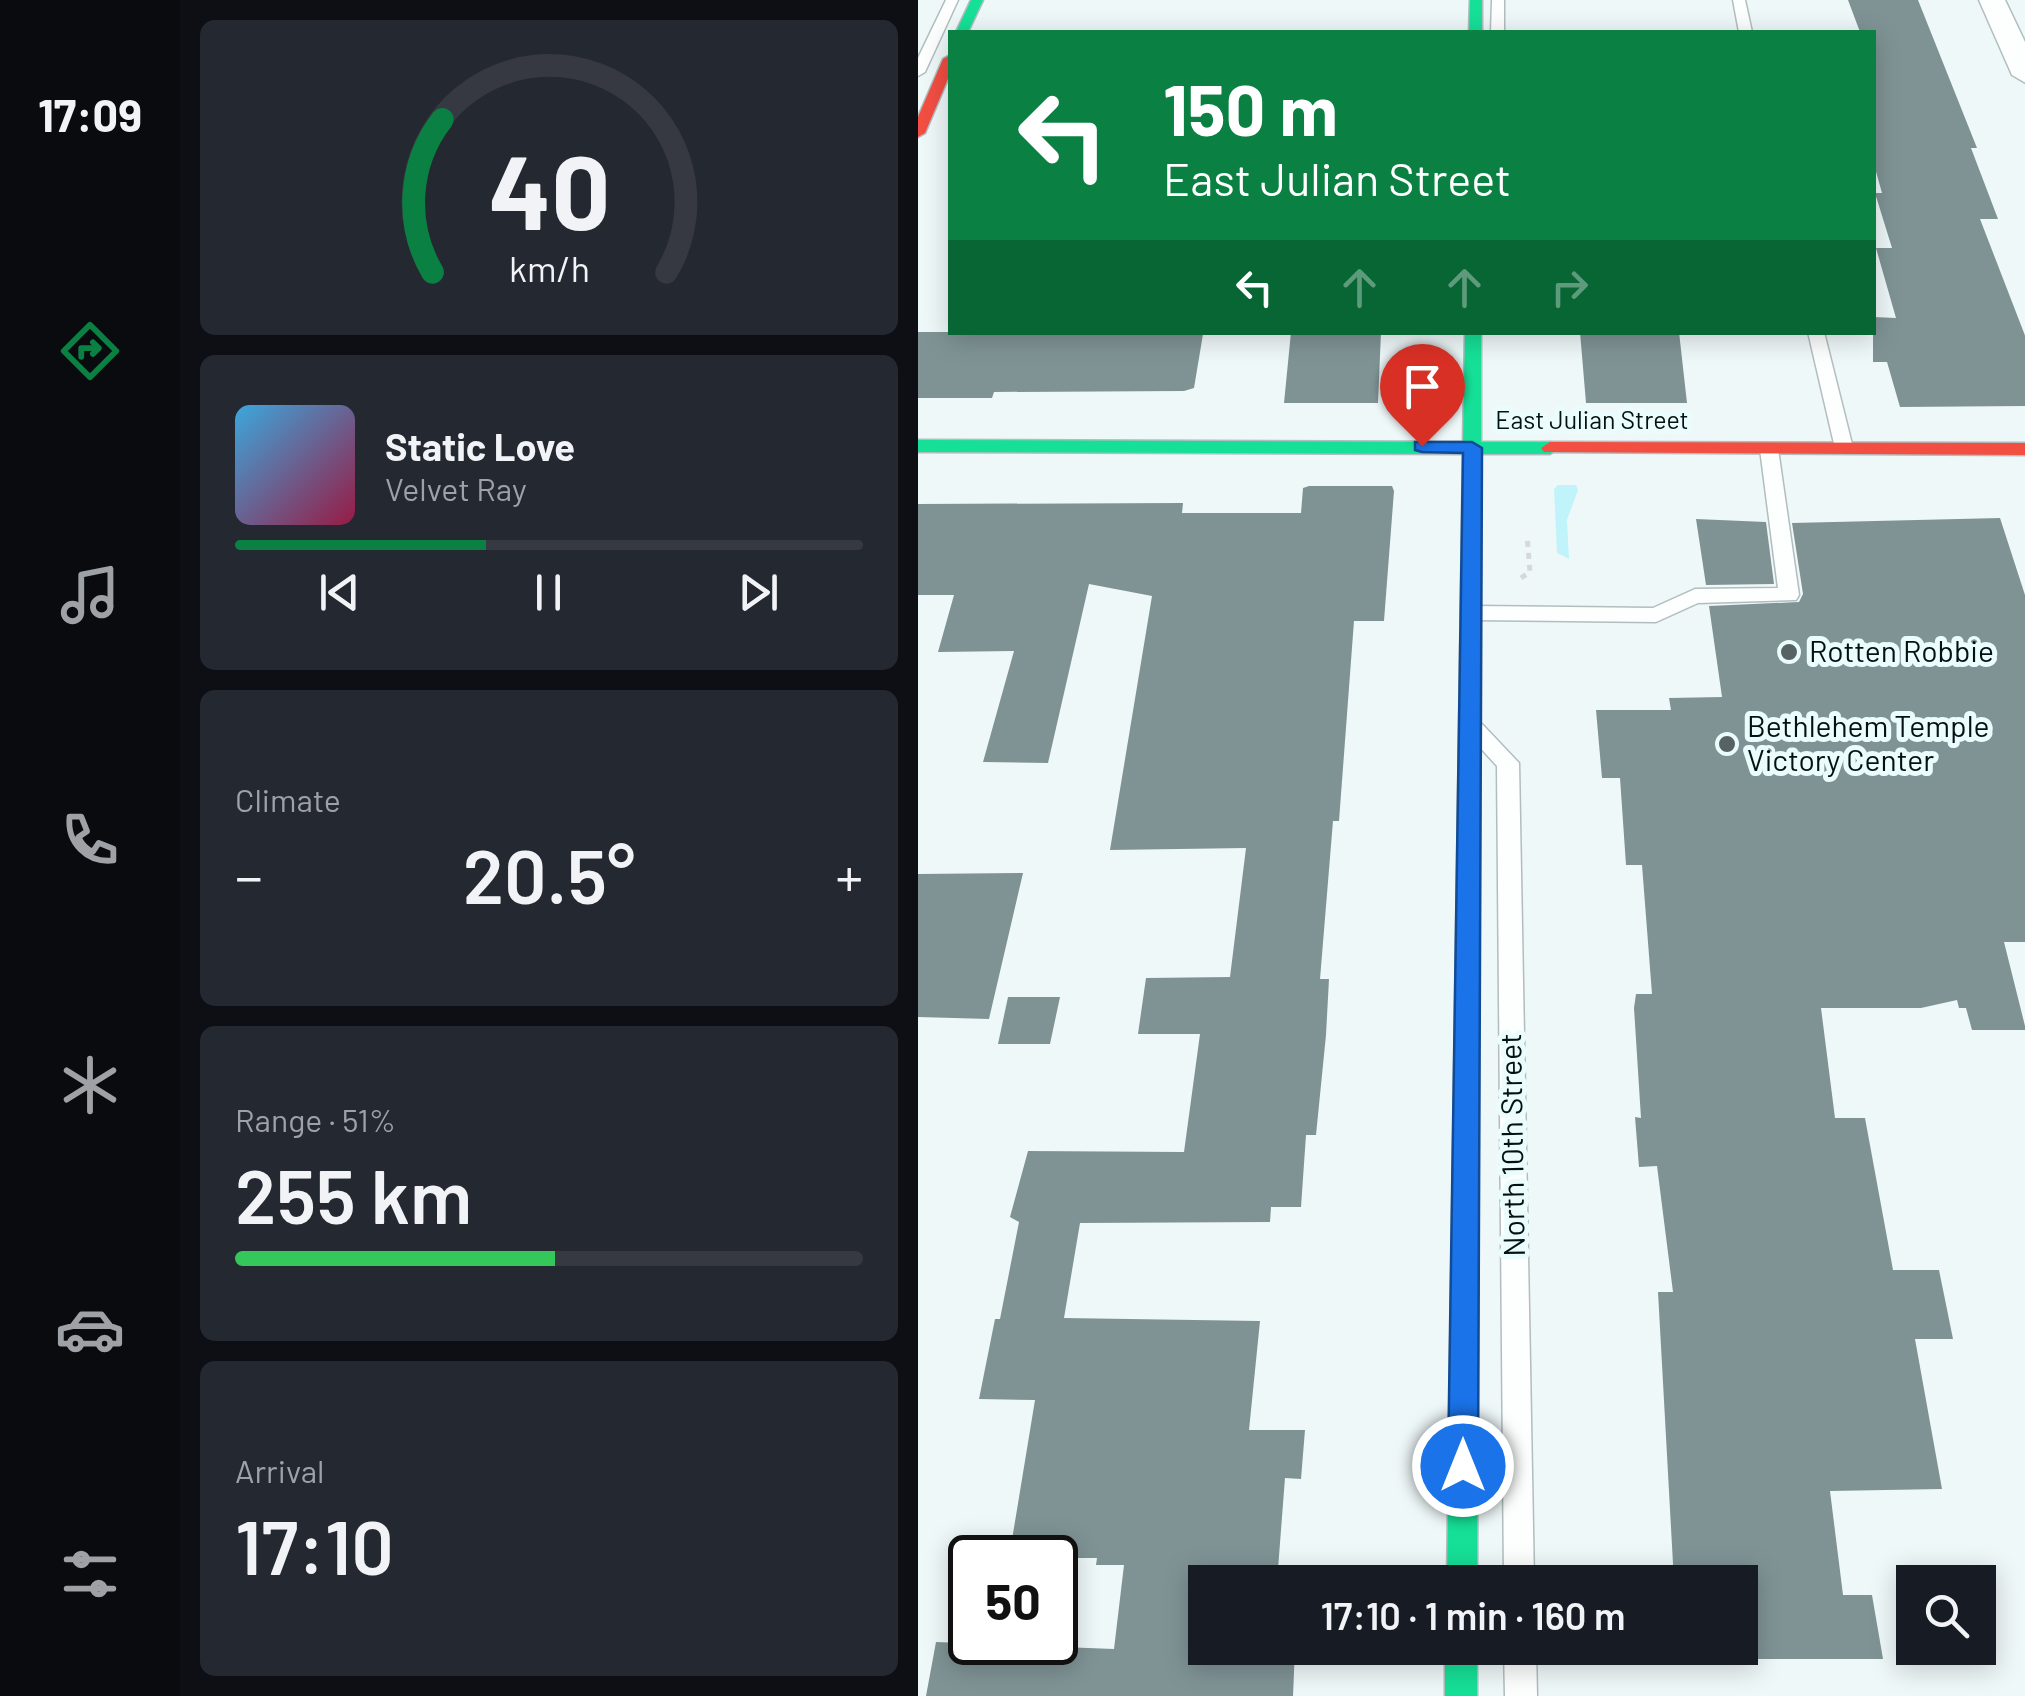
<!DOCTYPE html>
<html lang="en">
<head>
<meta charset="utf-8">
<style>
  body { margin:0; font-family:Barlow,sans-serif; background:#242831; color:#f1f3f6; height:100vh; display:flex; flex-direction:column; font-size:38px; white-space:nowrap }
  * { box-sizing:border-box; margin:0 }
  p { font-size:32px; color:#9ea1a6 }
  .icon { flex:none; width:55px; height:55px; fill:none; stroke:currentColor; stroke-width:2; stroke-linecap:round; stroke-linejoin:round }
  .map { position:relative; flex:1; overflow:hidden }
  .panel { display:flex; flex-direction:column; gap:20px; padding:20px; background:#0d0f14; width:738px }
  .panel>* { flex:none }
  .banner { position:absolute; left:30px; top:30px; width:928px; height:305px; border-radius:0px; box-shadow:0 5px 25px #0003; background:#0b8043; color:#fff; overflow:hidden }
  .tools { position:absolute; left:978px; top:1565px; display:grid; gap:20px }
  .tools a { display:grid; place-items:center; width:100px; height:100px; border-radius:0px; background:#171b24; box-shadow:0 5px 25px #0003; font-size:50px }
  .speed { position:absolute; left:30px; top:1535px; display:flex; gap:20px; font-size:50px; font-weight:700; text-align:center }
  .speed>* { display:grid; place-content:center; width:130px; height:130px; border-radius:50%; background:#171b24; box-shadow:0 5px 25px #0003; line-height:1 }
  .speed .limit { border:5px solid #111; border-radius:15px; background:#fff; color:#111 }
  .pin { position:absolute; display:grid; place-items:center; width:85px; height:85px; color:#fff; margin:-102px -42px; border-radius:50% 50% 50% 0; rotate:-45deg; box-shadow:0 0 10px #0007 }
  .pin .icon { rotate:45deg }
  .me { position:absolute; width:110px; margin:-55px; rotate:0deg; stroke-linejoin:round; filter:drop-shadow(0 0 8px #0008) }
  .turn { display:flex; align-items:center; gap:35px; height:210px; padding:0 50px; font-size:45px }
  .turn .icon { width:130px; height:130px; stroke-width:2.5 }
  .turn b { display:block; font-size:70px; line-height:85px }
  .lanes { display:flex; align-items:center; height:95px; padding:0 50px; background:#0003; justify-content:center; gap:50px; direction:ltr }
  .lanes .off { opacity:.35 }
  .big { font-size:75px; font-weight:600; line-height:1.1 }
  .panel .card { flex:1; display:flex; flex-direction:column; justify-content:center; gap:15px; min-width:0; padding:0 35px; border-radius:15px; background:#242831 }
  .panel .dial { align-items:center; gap:0 }
  .dial svg { height:260px; overflow:visible; fill:none; stroke:#363941; stroke-width:7; stroke-linecap:round; text-anchor:middle }
  .dial text { fill:#f1f3f6; stroke:none }
  .song { display:flex; align-items:center; gap:30px }
  .cover { width:120px; height:120px; border-radius:15px; background:linear-gradient(135deg,hsl(200 70% 55%),hsl(340 70% 35%)) }
  .played { height:10px; border-radius:5px; background:linear-gradient(90deg,#0b8043 40%,#363941 40%) }
  .keys { display:flex; justify-content:space-around; direction:ltr }
  .heat { display:flex; justify-content:space-between; align-items:center; font-size:55px; direction:ltr }
  .charge { height:15px; border-radius:8px; background:linear-gradient(90deg,#34c759 51%,#363941 0) }
  .trip { position:absolute; left:270px; top:1565px; width:570px; height:100px; border-radius:0px; background:#171b24; box-shadow:0 5px 25px #0003; font-weight:600; line-height:100px; text-align:center }
  main { display:flex; flex:1; min-height:0 }
  .dock { display:flex; flex-direction:column; width:180px; justify-content:space-around; align-items:center; background:#090b0e; color:#9ea1a6 }
  .dock .icon { width:70px; height:70px }
  .dock .active { color:#0b8043 }
  .dock b { font-size:45px; color:#f1f3f6 }
  .map>svg:first-child { display:block }
  .green { fill:#c1f4fa }
  .building { fill:#7f9395 }
  .lines { fill:none; stroke-linecap:round; stroke-linejoin:round }
  .lane-casing { stroke:#b1bdbe; stroke-width:3 }
  .street-casing { stroke:#b1bdbe; stroke-width:3 }
  .fast-casing { stroke:#b1bdbe; stroke-width:3 }
  .jam-casing { stroke:#b1bdbe; stroke-width:3 }
  .path { stroke:#d6d9da; stroke-width:5; stroke-dasharray:6 6; stroke-linecap:butt }
  .lane { fill:#fdfefe; fill-rule:evenodd }
  .street { fill:#fdfefe; fill-rule:evenodd }
  .fast { fill:#16e098; fill-rule:evenodd }
  .jam { fill:#f24e42; fill-rule:evenodd }
  .route { fill:#1a73e8; stroke:#114b97; stroke-width:2.5 }
  .poi-dot { fill:#566264; stroke:#ebfcfd; stroke-width:4 }
  .labels { text-anchor:middle; stroke-width:10; stroke-linejoin:round; paint-order:stroke }
  .far-street-label { font-size:25px; fill:#031113; stroke:#ebfcfd }
  .poi-label { font-size:30px; fill:#031113; stroke:#ebfcfd; text-anchor:start }
  .street-label { font-size:30px; fill:#031113; stroke:#ebfcfd }
</style>
</head>
<body>
<main>
<nav class="dock">
<b>17:09</b>
<svg class="icon active" aria-label="directions" viewBox="0 0 24 24"><path d="M12 3l9 9-9 9-9-9zM9 14v-3h6M13 9l2 2-2 2"/></svg>
<svg class="icon" aria-label="music" viewBox="0 0 24 24"><path d="M9 18V5l10-2v13"/><circle cx="6" cy="18" r="3"/><circle cx="16" cy="16" r="3"/></svg>
<svg class="icon" aria-label="phone" viewBox="0 0 24 24"><path d="M5 4h4l2 5-3 2q2 4 5 5l2-3 5 2v4C11 20 4 13 5 4z"/></svg>
<svg class="icon" aria-label="climate" viewBox="0 0 24 24"><path d="M12 3v18M4 7l16 10M4 17L20 7"/></svg>
<svg class="icon" aria-label="car" viewBox="0 0 24 24"><path d="M5 17H2v-5l4-1 3-4h7l3 4 3 1v5h-3M9 17h6M6 11h13"/><circle cx="7" cy="17" r="2"/><circle cx="17" cy="17" r="2"/></svg>
<svg class="icon" aria-label="filters" viewBox="0 0 24 24"><path d="M4 7h16M4 17h16"/><circle cx="9" cy="7" r="2"/><circle cx="15" cy="17" r="2"/></svg>
</nav>
<section class="panel">
<div class="card dial"><svg viewBox="0 0 100 80">
<path d="M14 69A42 42 0 1 1 86 69"/>
<path d="M14 69A42 42 0 0 1 17 22" stroke="#0b8043"/>
<text x="50" y="56" font-size="32" font-weight="700">40</text>
<text x="50" y="72" font-size="11">km/h</text>
</svg></div>
<div class="card">
<div class="song"><i class="cover"></i><div><b>Static Love</b><p>Velvet Ray</p></div></div>
<div class="played"></div>
<div class="keys"><svg class="icon" aria-label="previous" viewBox="0 0 24 24"><path d="M18 5L8 12l10 7zM5 5v14"/></svg><svg class="icon" aria-label="pause" viewBox="0 0 24 24"><path d="M8 5v14M16 5v14"/></svg><svg class="icon" aria-label="next" viewBox="0 0 24 24"><path d="M6 5l10 7-10 7zM19 5v14"/></svg></div>
</div>
<div class="card"><p>Climate</p>
<div class="heat"><a>−</a><b class="big">20.5°</b><a>+</a></div>
</div>
<div class="card"><p>Range · 51%</p><b class="big">255 km</b><div class="charge"></div></div>
<div class="card"><p>Arrival</p><b class="big">17:10</b></div>
</section>
<div class="map">
<svg width="1108" height="1696" viewBox="0 0 1108 1696">
  <rect width="100%" height="100%" fill="#eff8f9"/>
  <path class="green" d="M640,485h18l2,5 -11,30 2,39 -12,-6 -3,-64z"/>
  <path class="building" d="M930,0h70l59,148h-6l27,71h-18l46,119v68l-126,1 -13,-45h-14v-45l23,1 -20,-70h16l-17,-55h7l-9,-32v-129h-13z
    M0,332h202l83,2 -9,54 -10,3 -190,1 -2,6h-74z
    M373,332h90l-3,71h-94z
    M662,332h99l8,71h-101z
    M391,486h83l2,5 -10,130h-30l-15,200h-6l-13,158h9l-3,56 -10,100h-10l-5,72h-30l-1,15 -190,1 -16,95 196,3 -11,109h56l-4,49 -16,-1 -8,104h-71v66h89l-2,48h-367l10,-54 178,7 10,-84h-28l1,-7h-88l26,-158 -56,-1 16,-80h5l19,-97 -9,-5 18,-66 156,1 16,-118h-62l8,-56 84,-1 16,-129 -136,2 42,-254 -63,-12 -41,179 -65,-1 31,-111 -76,1 16,-57h-36v-91l265,-1 -1,10h119l2,-25z
    M1082,518l26,80v344h-22l22,88h-54l-6,-22h-7l-2,-8 -36,8h-100l14,110h30l28,152h46l14,69h-38l27,150 -112,2 13,104h29l11,64h-203l-1,-11h61v-66h-66l-16,-290h15l-16,-126 -18,1 -4,-50 6,1 -7,-110 2,-14h16l-10,-129h-16l-6,-87h-18l-6,-68h75l-2,-12 53,-1 -13,-91 90,-4 4,-8 -11,-71z
    M778,519l70,3 8,62 -68,1z
    M105,873l-34,146 -71,-2v-143z
    M90,997h52l-10,47h-52z"/>
  <g class="lines">
    <defs>
      <path id="lane" d="M28,0h12l-33,72 -7,4v-18z
        M574,0h12v32h-13z
        M815,0h12l7,32h-13z
        M890,332h16l29,116 -3,4h-12l-3,-4z
        M851,443l9,6 21,146 -3,5 -98,3 -42,19 -185,-2 -10,-7 10,-7 182,2 42,-19 83,-1 -18,-139z
        M557,722l7,2 37,39 15,819h-30l-7,-816 -33,-36z
        M586,1648h32l1,48h-32z"/>
      <path id="street" d="M1061,0h26l21,44v39l-14,-8z"/>
      <path id="fast" d="M53,0h12l-15,32h-12z
        M552,0h12v32h-13z
        M547,332h16v110h69l9,6 -9,6h-69l-4,1128h-30l16,-1128 -545,-2v-12l545,2z
        M527,1648h32v48h-32z"/>
      <path id="jam" d="M32,55v19l-25,59 -7,4v-20l25,-58z
        M632,442l476,1v12l-482,-3 -3,-4z"/>
    </defs>
    <use href="#lane" class="lane-casing"/>
    <use href="#street" class="street-casing"/>
    <use href="#fast" class="fast-casing"/>
    <use href="#jam" class="jam-casing"/>
    <path class="path" d="M603,578l9,-6 -3,-37"/>
    <use href="#lane" class="lane"/>
    <use href="#street" class="street"/>
    <use href="#fast" class="fast"/>
    <use href="#jam" class="jam"/>
  </g>
  <path class="route" d="M497,442h57l10,6 -4,1018 -5,10 -10,4 -11,-4 -4,-10 15,-1013 -41,-1 -7,-2z"/>
  <g class="poi-dot">
    <circle cx="871" cy="652" r="10"/>
    <circle cx="809" cy="744" r="10"/>
  </g>
  <g class="labels">
    <g class="far-street-label">
      <text x="674" y="429">East Julian Street</text>
    </g>
    <g class="poi-label">
      <text x="891" y="662">Rotten Robbie</text>
      <text x="829" y="737">Bethlehem Temple<tspan x="829" dy="34">Victory Center</tspan></text>
    </g>
    <g class="street-label">
      <text transform="translate(595 1145) rotate(-91)" y="10">North 10th Street</text>
    </g>
  </g>
</svg>
<div class="tools">
<a><svg class="icon" aria-label="search" viewBox="0 0 24 24"><circle cx="10" cy="10" r="6"/><path d="M15 15l6 6"/></svg></a>
</div>
<div class="speed"><div class="limit">50</div></div>
<div class="pin" style="left:504px;top:446px;background:#d93025"><svg class="icon" aria-label="arrive" viewBox="0 0 24 24"><path d="M6 21V4h12l-3 4 3 4H6"/></svg></div>
<svg class="me" style="left:545px;top:1466px" viewBox="-20 -20 40 40"><circle r="17" fill="#1a73e8" stroke="#fff" stroke-width="3"/><path d="M0-11L8 9 0 5-8 9z" fill="#fff"/></svg>
<div class="trip">17:10 · 1 min · 160 m</div>
<div class="banner">
<div class="turn"><svg class="icon" aria-label="left" viewBox="0 0 24 24"><path d="M17 20v-9H6M10 6l-5 5 5 5"/></svg><div><b>150 m</b>East Julian Street</div></div>
<div class="lanes"><svg class="icon" aria-label="left" viewBox="0 0 24 24"><path d="M17 20v-9H6M10 6l-5 5 5 5"/></svg><svg class="icon off" aria-label="ahead" viewBox="0 0 24 24"><path d="M12 20V5M6 11l6-6 6 6"/></svg><svg class="icon off" aria-label="ahead" viewBox="0 0 24 24"><path d="M12 20V5M6 11l6-6 6 6"/></svg><svg class="icon off" aria-label="right" viewBox="0 0 24 24"><path d="M7 20v-9h11M14 6l5 5-5 5"/></svg></div>
</div>
</div>
</main>
</body>
</html>
